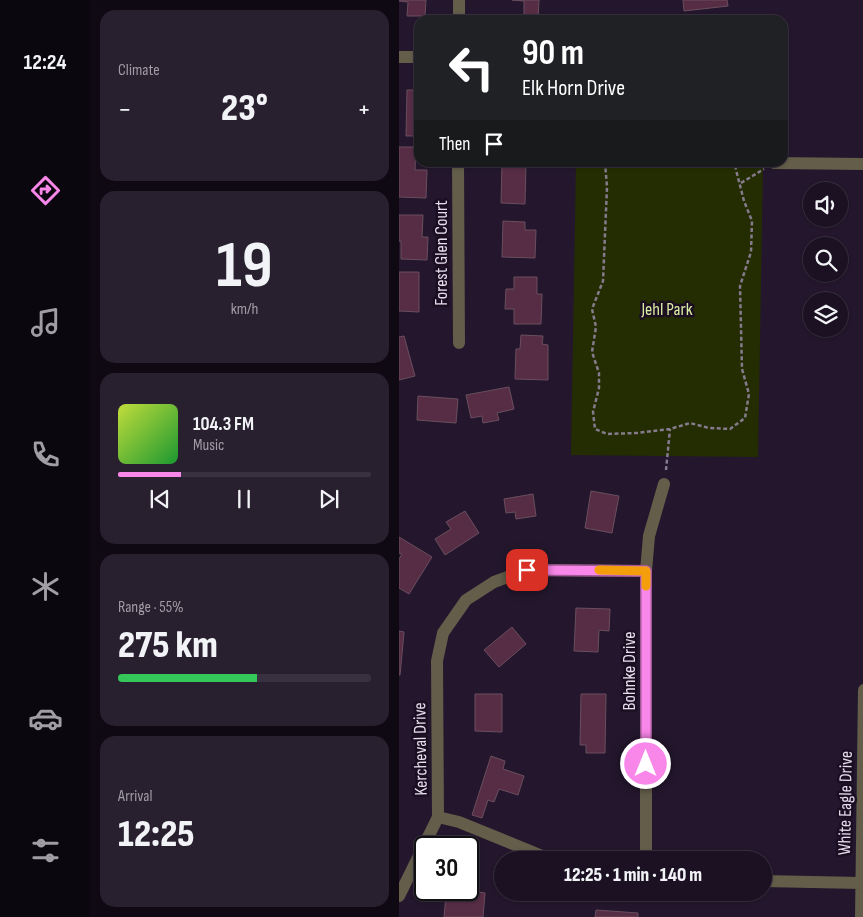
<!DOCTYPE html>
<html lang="en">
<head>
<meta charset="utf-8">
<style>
  body { margin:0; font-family:"Sofia Sans Condensed",sans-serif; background:#281f2f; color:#f1f3f6; height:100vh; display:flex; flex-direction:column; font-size:19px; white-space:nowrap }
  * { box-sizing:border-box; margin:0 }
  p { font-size:16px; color:#a09da5 }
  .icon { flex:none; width:28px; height:28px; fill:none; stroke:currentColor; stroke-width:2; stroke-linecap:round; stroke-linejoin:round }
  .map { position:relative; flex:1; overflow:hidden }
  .panel { display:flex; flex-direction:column; gap:10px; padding:10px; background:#0f0913; width:309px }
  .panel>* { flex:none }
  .banner { position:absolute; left:15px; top:15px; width:374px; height:152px; border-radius:15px; box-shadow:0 1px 4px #0004,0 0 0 1px #393140; background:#202124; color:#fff; overflow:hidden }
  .tools { position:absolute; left:404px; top:182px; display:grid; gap:10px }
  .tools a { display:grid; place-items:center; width:45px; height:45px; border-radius:50%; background:#1b1122; box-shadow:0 1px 4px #0004,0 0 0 1px #393140; font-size:25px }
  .speed { position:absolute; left:15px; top:836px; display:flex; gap:10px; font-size:25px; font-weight:700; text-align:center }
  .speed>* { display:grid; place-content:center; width:65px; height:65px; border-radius:50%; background:#1b1122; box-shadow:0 1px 4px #0004,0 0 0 1px #393140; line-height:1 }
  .speed .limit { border:2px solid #111; border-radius:8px; background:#fff; color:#111 }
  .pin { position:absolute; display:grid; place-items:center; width:42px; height:42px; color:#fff; margin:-21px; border-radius:10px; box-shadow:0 2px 8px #0006 }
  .me { position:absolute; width:55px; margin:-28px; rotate:0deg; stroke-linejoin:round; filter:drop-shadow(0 0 4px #0008) }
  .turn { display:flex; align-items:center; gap:18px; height:105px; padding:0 25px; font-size:22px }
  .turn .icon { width:65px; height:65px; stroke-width:2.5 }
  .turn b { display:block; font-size:35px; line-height:42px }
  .then { display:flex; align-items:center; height:48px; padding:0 25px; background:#0003; gap:10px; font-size:19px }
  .big { font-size:38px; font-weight:800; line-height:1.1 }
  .panel .widget { flex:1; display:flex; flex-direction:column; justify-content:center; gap:8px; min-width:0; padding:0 18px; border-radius:15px; background:#281f2f }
  .panel .dial { align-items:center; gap:0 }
  .dial b { font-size:65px; line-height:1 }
  .song { display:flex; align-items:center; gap:15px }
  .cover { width:60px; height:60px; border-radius:8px; background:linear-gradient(135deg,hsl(70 70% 55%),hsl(130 70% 35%)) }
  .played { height:5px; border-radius:2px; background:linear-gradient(90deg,#f987e9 25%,#393140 25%) }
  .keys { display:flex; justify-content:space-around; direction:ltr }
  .heat { display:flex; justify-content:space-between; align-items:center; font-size:28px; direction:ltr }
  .charge { height:8px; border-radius:4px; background:linear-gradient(90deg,#34c759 55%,#393140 0) }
  .trip { position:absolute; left:95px; top:851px; width:278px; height:50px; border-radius:25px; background:#1b1122; box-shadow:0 1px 4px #0004,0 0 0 1px #393140; font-weight:800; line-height:50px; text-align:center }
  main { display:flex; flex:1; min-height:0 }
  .tabs { display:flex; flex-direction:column; width:90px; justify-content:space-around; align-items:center; background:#0b070e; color:#a09da5 }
  .tabs .icon { width:35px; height:35px }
  .tabs .current { color:#f987e9 }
  .tabs b { font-size:22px; color:#f1f3f6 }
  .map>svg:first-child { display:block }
  .green { fill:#242d01 }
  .building { fill:#562d45; stroke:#6a4e5e }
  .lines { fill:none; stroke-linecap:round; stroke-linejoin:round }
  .path { stroke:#857b8d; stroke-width:2.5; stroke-dasharray:4 2.5; stroke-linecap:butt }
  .minor { stroke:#635d4a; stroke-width:12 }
  .route-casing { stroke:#a25897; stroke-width:12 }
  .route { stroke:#f987e9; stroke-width:9 }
  .slow { stroke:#f59e0b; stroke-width:9 }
  .labels { text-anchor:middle; stroke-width:5; stroke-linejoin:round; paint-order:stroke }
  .street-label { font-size:18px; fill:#e5ddec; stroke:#1b0e23 }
  .park-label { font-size:18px; fill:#d8eda2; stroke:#1b0e23 }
</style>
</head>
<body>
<main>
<nav class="tabs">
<b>12:24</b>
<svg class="icon current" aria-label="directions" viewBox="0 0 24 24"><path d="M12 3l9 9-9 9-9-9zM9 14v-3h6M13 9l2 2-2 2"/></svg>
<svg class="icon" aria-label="music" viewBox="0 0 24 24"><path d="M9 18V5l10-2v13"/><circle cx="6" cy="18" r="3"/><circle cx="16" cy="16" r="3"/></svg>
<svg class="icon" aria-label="phone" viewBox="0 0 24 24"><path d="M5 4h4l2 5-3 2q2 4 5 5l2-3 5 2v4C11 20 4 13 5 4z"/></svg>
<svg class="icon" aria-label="climate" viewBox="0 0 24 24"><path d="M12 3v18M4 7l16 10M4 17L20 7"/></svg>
<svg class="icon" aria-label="car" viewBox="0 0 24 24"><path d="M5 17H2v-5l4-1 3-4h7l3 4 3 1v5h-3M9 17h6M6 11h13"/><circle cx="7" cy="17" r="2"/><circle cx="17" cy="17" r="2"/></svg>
<svg class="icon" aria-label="filters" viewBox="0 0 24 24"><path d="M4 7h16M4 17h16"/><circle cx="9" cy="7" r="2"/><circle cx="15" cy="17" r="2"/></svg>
</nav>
<section class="panel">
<div class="widget"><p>Climate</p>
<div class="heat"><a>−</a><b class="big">23°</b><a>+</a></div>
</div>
<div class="widget dial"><b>19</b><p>km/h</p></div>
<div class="widget">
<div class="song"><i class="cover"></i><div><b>104.3 FM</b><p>Music</p></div></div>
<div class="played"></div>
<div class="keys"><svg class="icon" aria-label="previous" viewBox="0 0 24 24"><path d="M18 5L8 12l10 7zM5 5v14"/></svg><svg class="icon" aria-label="pause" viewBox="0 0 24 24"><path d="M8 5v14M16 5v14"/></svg><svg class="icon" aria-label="next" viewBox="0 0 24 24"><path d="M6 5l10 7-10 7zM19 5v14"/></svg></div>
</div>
<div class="widget"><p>Range · 55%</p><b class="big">275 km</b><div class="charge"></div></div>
<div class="widget"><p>Arrival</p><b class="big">12:25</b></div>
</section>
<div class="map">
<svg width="465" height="917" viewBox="0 0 465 917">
  <rect width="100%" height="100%" fill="#24172d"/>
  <path class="green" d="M177,163h187l-5,294 -187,-2z"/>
  <path class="building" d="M0,0h27l-1,16h-18l1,-14 -9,-1z
    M113,0h27l-1,20h-14v-19z
    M284,0h44l1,6 -44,5z
    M8,90h12v46h-13z
    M0,147h17l-1,23h12l-1,28 -27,-1z
    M103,162h24l-1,42 -24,-1z
    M0,215h24l-1,22h6l-1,23 -26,-1v-18h-2z
    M104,221l22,1v8h11l-1,28 -33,-1z
    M0,272h20v40l-20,-1z
    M115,277h23v17h5l-1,30h-27v-15h-9l1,-20h8z
    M122,335l22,1 -1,8 6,1v35l-33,-1 1,-30h4z
    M5,336l11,40 -16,4v-43z
    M110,387l5,22 -17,4 2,7 -16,3 -1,-7 -11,2 -5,-23z
    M19,396l40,3 -2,24 -39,-3z
    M192,491l28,5 -7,37 -27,-5z
    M134,494l3,22 -20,3 -1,-7 -9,1 -2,-14z
    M66,511l14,22 -34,22 -10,-16 16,-10 -5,-7z
    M0,537l33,20 -23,37 -10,-6v-29l3,-5 -3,-1z
    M177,608l34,1 -1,22 -10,-1 -1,22 -24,-1z
    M113,627l14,17 -27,23 -15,-17z
    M0,631l5,1 -4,43h-1z
    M76,694h27v38l-27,-1z
    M182,694h25l-1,59h-19v-8h-6z
    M92,756l14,5 -2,8 21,7 -6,19 -19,-6 -5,13 -6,-2 -6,18 -10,-3z
    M72,891l14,2 -2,24h-39l2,-22 24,2z
    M197,910l42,3v4h-43z"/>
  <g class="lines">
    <path class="path" d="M206,162l2,25 -4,94 -11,28 4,18 -4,25 7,21v15l-6,24 2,17 12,5 30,-1 33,-4 20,-6 19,5 21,1 15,-11 4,-24 -7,-25 -2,-83 11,-34 1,-31 -8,-20 -10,-39
      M342,183l23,-14
      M267,470l4,-41"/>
    <path class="minor" d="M60,20v-20
      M0,57h20
      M59,162l1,181
      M375,163l90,1
      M39,817l21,5 93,38
      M247,860v-289l3,-35 15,-52
      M364,881l98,2
      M0,896l39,-79 -1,-156 6,-28 23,-33 28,-18 33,-12 119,1
      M462,917l3,-227"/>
  </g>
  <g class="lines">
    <defs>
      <path id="route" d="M128,570l119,1v193"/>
    </defs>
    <use href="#route" class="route-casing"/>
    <use href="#route" class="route"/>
    <path class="slow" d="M200,570l47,1v15"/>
  </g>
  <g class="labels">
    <g class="street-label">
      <text transform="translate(42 253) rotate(-90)" y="6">Forest Glen Court</text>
      <text transform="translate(230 671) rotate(-90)" y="6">Bohnke Drive</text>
      <text transform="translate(21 749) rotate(-91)" y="6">Kercheval Drive</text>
      <text transform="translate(446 803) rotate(-89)" y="6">White Eagle Drive</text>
    </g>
    <g class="park-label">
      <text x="268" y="315">Jehl Park</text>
    </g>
  </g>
</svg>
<div class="tools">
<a><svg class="icon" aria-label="sound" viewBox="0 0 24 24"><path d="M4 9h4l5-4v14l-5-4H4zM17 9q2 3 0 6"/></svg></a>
<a><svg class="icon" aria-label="search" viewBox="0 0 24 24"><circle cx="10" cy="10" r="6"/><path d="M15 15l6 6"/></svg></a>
<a><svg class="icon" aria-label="layers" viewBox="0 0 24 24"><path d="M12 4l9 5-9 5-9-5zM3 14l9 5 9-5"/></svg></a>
</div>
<div class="speed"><div class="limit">30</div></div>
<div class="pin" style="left:128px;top:570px;background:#d93025"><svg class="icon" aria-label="arrive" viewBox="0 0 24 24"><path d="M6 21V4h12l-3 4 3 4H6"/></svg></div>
<svg class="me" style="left:247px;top:764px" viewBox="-20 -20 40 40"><circle r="17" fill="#f987e9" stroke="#fff" stroke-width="3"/><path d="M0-11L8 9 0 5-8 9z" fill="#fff"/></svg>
<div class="trip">12:25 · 1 min · 140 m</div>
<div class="banner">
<div class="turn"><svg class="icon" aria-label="left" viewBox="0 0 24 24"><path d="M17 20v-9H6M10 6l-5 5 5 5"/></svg><div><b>90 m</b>Elk Horn Drive</div></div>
<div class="then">Then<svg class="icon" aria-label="arrive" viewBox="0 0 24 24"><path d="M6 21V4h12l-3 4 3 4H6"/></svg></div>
</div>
</div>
</main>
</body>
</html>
